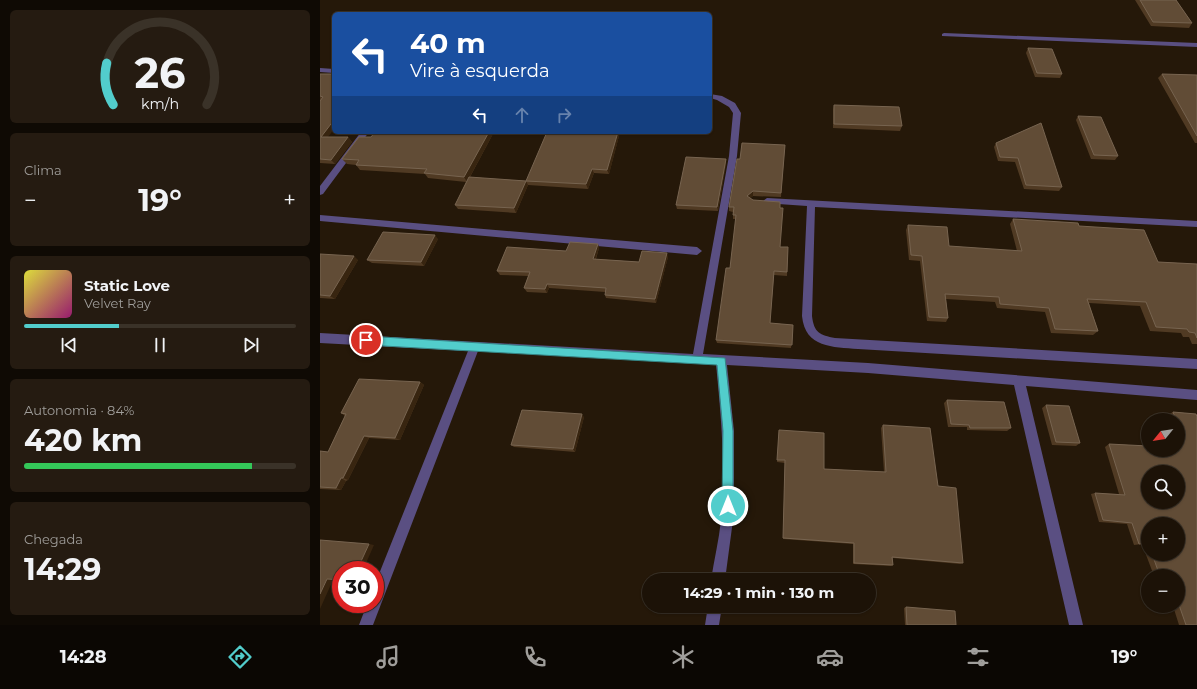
<!DOCTYPE html>
<html lang="pt">
<head>
<meta charset="utf-8">
<style>
  body { margin:0; font-family:Montserrat,sans-serif; background:#251b11; color:#f1f3f6; height:100vh; display:flex; flex-direction:column; font-size:15px; white-space:nowrap }
  * { box-sizing:border-box; margin:0 }
  p { font-size:13px; color:#a09e9b }
  .icon { flex:none; width:22px; height:22px; fill:none; stroke:currentColor; stroke-width:2; stroke-linecap:round; stroke-linejoin:round }
  .map { position:relative; flex:1; overflow:hidden }
  .drawer { display:flex; flex-direction:column; gap:10px; padding:10px; background:#0f0a04; width:320px }
  .drawer>* { flex:none }
  .hud { position:absolute; left:12px; top:12px; width:380px; height:122px; border-radius:6px; box-shadow:0 1px 3px #0004,0 0 0 1px #3a3228; background:#1a4fa0; color:#fff; overflow:hidden }
  .needle { width:26px; rotate:240deg }
  .buttons { position:absolute; left:821px; top:413px; display:grid; gap:8px }
  .buttons a { display:grid; place-items:center; width:44px; height:44px; border-radius:50%; background:#1c1207; box-shadow:0 1px 3px #0004,0 0 0 1px #3a3228; font-size:20px }
  .speed { position:absolute; left:12px; top:561px; display:flex; gap:8px; font-size:20px; font-weight:700; text-align:center }
  .speed>* { display:grid; place-content:center; width:52px; height:52px; border-radius:50%; background:#1c1207; box-shadow:0 1px 3px #0004,0 0 0 1px #3a3228; line-height:1 }
  .speed .limit { border:6px solid #d22; background:#fff; color:#111 }
  .pin { position:absolute; display:grid; place-items:center; width:34px; height:34px; color:#fff; margin:-17px; border:2px solid #fff; border-radius:50%; box-shadow:0 1px 4px #0007 }
  .me { position:absolute; width:44px; margin:-22px; rotate:0deg; stroke-linejoin:round; filter:drop-shadow(0 0 3px #0008) }
  .turn { display:flex; align-items:center; gap:14px; height:84px; padding:0 12px; font-size:18px }
  .turn .icon { width:52px; height:52px; stroke-width:2.5 }
  .turn b { display:block; font-size:28px; line-height:34px }
  .lanes { display:flex; align-items:center; height:38px; padding:0 12px; background:#0003; justify-content:center; gap:20px; direction:ltr }
  .lanes .off { opacity:.35 }
  .big { font-size:30px; font-weight:700; line-height:1.1 }
  .drawer .card { flex:1; display:flex; flex-direction:column; justify-content:center; gap:6px; min-width:0; padding:0 14px; border-radius:6px; background:#251b11 }
  .drawer .dial { align-items:center; gap:0 }
  .dial svg { height:104px; overflow:visible; fill:none; stroke:#3a3228; stroke-width:7; stroke-linecap:round; text-anchor:middle }
  .dial text { fill:#f1f3f6; stroke:none }
  .song { display:flex; align-items:center; gap:12px }
  .cover { width:48px; height:48px; border-radius:6px; background:linear-gradient(135deg,hsl(60 70% 55%),hsl(320 70% 35%)) }
  .played { height:4px; border-radius:2px; background:linear-gradient(90deg,#52cdcc 35%,#3a3228 35%) }
  .keys { display:flex; justify-content:space-around; direction:ltr }
  .heat { display:flex; justify-content:space-between; align-items:center; font-size:22px; direction:ltr }
  .charge { height:6px; border-radius:3px; background:linear-gradient(90deg,#34c759 84%,#3a3228 0) }
  .trip { position:absolute; left:322px; top:573px; width:234px; height:40px; border-radius:20px; background:#1c1207; box-shadow:0 1px 3px #0004,0 0 0 1px #3a3228; font-weight:700; line-height:40px; text-align:center }
  .tabs { display:flex; height:64px; justify-content:space-around; align-items:center; background:#0b0703; color:#a09e9b }
  .tabs .icon { width:28px; height:28px }
  .tabs .active { color:#52cdcc }
  .tabs b { font-size:18px; color:#f1f3f6 }
  main { display:flex; flex:1; min-height:0 }
  .map>svg:first-child { display:block }
  .lines { fill:none; stroke-linecap:round; stroke-linejoin:round }
  .minor { fill:#5a4f82; fill-rule:evenodd }
  .wall { fill:#503a23; fill-rule:evenodd }
  .shaded-wall { fill:#382510 }
  .building { fill:#614c36; stroke:#776450; fill-rule:evenodd }
  .route { fill:#52cdcc; stroke:#358585 }
</style>
</head>
<body>
<main>
<section class="drawer">
<div class="card dial"><svg viewBox="0 0 100 80">
<path d="M14 69A42 42 0 1 1 86 69"/>
<path d="M14 69A42 42 0 0 1 9 37" stroke="#52cdcc"/>
<text x="50" y="56" font-size="32" font-weight="700">26</text>
<text x="50" y="72" font-size="11">km/h</text>
</svg></div>
<div class="card"><p>Clima</p>
<div class="heat"><a>−</a><b class="big">19°</b><a>+</a></div>
</div>
<div class="card">
<div class="song"><i class="cover"></i><div><b>Static Love</b><p>Velvet Ray</p></div></div>
<div class="played"></div>
<div class="keys"><svg class="icon" aria-label="previous" viewBox="0 0 24 24"><path d="M18 5L8 12l10 7zM5 5v14"/></svg><svg class="icon" aria-label="pause" viewBox="0 0 24 24"><path d="M8 5v14M16 5v14"/></svg><svg class="icon" aria-label="next" viewBox="0 0 24 24"><path d="M6 5l10 7-10 7zM19 5v14"/></svg></div>
</div>
<div class="card"><p>Autonomia · 84%</p><b class="big">420 km</b><div class="charge"></div></div>
<div class="card"><p>Chegada</p><b class="big">14:29</b></div>
</section>
<div class="map">
<svg width="877" height="625" viewBox="0 0 877 625">
  <rect width="100%" height="100%" fill="#251809"/>
  <g class="lines">
    <path class="minor" d="M624,33l253,10v4l-255,-11v-2z
      M0,68l14,1v4l-14,-1z
      M390,94l12,2 13,7 6,10 -4,43 -34,198 165,9 329,27v10l-171,-14 57,239h-14l-55,-240 -146,-12 -141,-8 7,66v60l-1,29 -8,60h-14c3,-20 8,-40 10,-60 5,-52 0,-104 -5,-156l-238,-13 -105,274h-14l8,-21h8v-20l93,-233 -148,-8v-10l373,21 36,-198 4,-43 -4,-6 -12,-7 -7,-2z
      M41,132h8l-46,62 -3,1v-9z
      M447,198l430,23v6l-382,-20 -3,109c2,17 8,19 23,22l362,21v10l-339,-20c-25,-2 -53,-1 -56,-33l5,-110 -43,-3 -1,-2z
      M0,215l377,32 5,4 -5,4 -377,-34z
      M388,606h14l-3,19h-14z"/>
  </g>
  <path class="wall" d="M815,0h41l16,23 -3,5 -38,-2z
    M708,48l34,26 -2,4 -25,-1 -9,-24z
    M0,74l8,63h20l4,5 -17,22 -15,-1z
    M842,74l35,1v68h-2l-37,-65z
    M514,105l68,21 -2,5 -67,-3v-19z
    M758,116l40,40 -3,4 -24,-1 -15,-39z
    M55,132h119l-24,45 56,4 94,-49 -11,42 -15,-1 -6,16 -60,-4 -12,28 -58,-4 -3,-4 11,-23 -38,-4 -3,-4 -65,-4 -4,-5 -9,-1 -5,-5 29,-22z
    M676,143l66,44 -3,4 -35,-2 -9,-27 -17,-1 -4,-14z
    M465,145l-4,52 -28,-1 -3,2 3,2 27,8v39h8l-1,29 -13,-1 -4,48 23,2 -2,23 -74,-5 -1,-3 14,-72 6,-49h-3v-7l-4,-1v-4l11,-48z
    M406,159v4l-8,48 -41,-2 -1,-4z
    M693,219l66,7 79,36 39,2v80h-5l-3,-7h-6l-2,-4 -31,-2 -10,-25 -51,-3 9,28 -5,4 -42,-2 -6,-21 -48,-4 -2,-6 -49,-3 2,19 -2,4 -19,-1 -7,-60 -11,-1 -3,-30 2,-5 41,21 68,5 -7,-27z
    M118,239l-14,27 -52,-3 -5,-3z
    M278,244l1,4 -3,11 43,3 29,-5 -12,46 -50,-5 -1,-3v-3l-56,-4 -2,5 -20,-1 -3,-4 4,-12 -28,-1 -3,-4 69,-20z
    M0,254l38,6 -23,39 -15,-1z
    M100,382l4,3 -24,55 -31,-2 -21,42 -2,1 -5,9 -21,-1v-38l8,1 17,-36 -4,-3z
    M627,400l64,28 -4,3 -40,-1v-3h-19l-4,-24z
    M726,405l34,38 -4,3 -24,-1 -10,-37z
    M853,412l23,2 1,211h-18l-6,-19h5v-30h-24l-12,-32 -8,1 -7,-21 -28,-2 -8,-28 4,-1 24,1 -14,-47 4,-3 39,2 -1,-2 1,-1v7h30v-30h-9l-2,-5zM828,524l30,30h-30z
    M264,417l-9,35 -61,-5 -3,-2z
    M563,425l55,61 25,77 -3,1 -67,-6v7l-2,1 -38,-2v-20l-70,-5 2,-76 -8,-1 2,-32 45,39 60,3 -3,-44z
    M586,607l50,18h-51l-1,-17z"/>
  <path class="shaded-wall" d="M14,120v9l-9,12 -4,-4z
    M169,132h5l-27,50 -3,-5z
    M298,132h2l-11,42 -2,-4z
    M28,137l4,5 -17,22 -4,-4z
    M406,159v4l-8,48 -1,-4z
    M272,169l2,4 -6,16 -2,-5z
    M206,181l2,4 -12,28 -2,-5z
    M433,191v5l-5,4 -1,-4z
    M115,235l3,4 -14,27 -3,-4z
    M278,244l1,4 -5,15 -1,-4z
    M347,253l1,4 -12,46 -1,-4z
    M34,256l4,4 -23,39 -5,-3z
    M227,284l2,4 -2,5 -2,-4z
    M100,382l4,3 -24,55 -5,-2z
    M262,414l2,3 -9,35 -2,-3z
    M44,436l5,2 -21,42 -5,-2z
    M21,478l5,3 -5,9 -5,-2z
    M49,544l5,1 -11,25h-6z
    M7,579l6,1 -13,29v-15z"/>
  <path class="building" d="M820,0h36l16,23 -39,-1z
    M708,48l24,1 10,25 -25,-1z
    M0,74h14v46l-13,17h27l-17,23 -11,-1v-58l3,-4 -3,-1z
    M842,74l35,1v61z
    M514,105l65,2 3,19 -68,-2z
    M758,116l23,1 17,39 -24,-1z
    M721,123l21,64 -36,-2 -8,-27 -18,-1 -4,-14z
    M55,132h114l-25,45 -40,-4 3,-4 -71,-4 3,-5 -17,-1 17,-22h12z
    M227,132h71l-11,38 -15,-1 -6,15 -60,-3z
    M422,143l43,2 -4,48 -28,-2 -6,5 6,4 27,2v6h3l-3,39h8l-1,25 -13,-1 -4,52 23,2 -1,20 -76,-5 10,-72h4l6,-53h-3l1,-8h-5l8,-48h3z
    M366,157l40,2 -9,48 -41,-2z
    M149,177l57,4 -12,27 -59,-3z
    M693,219l65,4 1,3 65,4 14,32 39,2v74l-2,-5 -6,-1 -2,-3 -31,-2 -10,-25 -59,-3 11,32 -43,-2 -6,-21 -49,-4 -1,-7 -54,-3 3,24 -19,-1 -7,-61 -11,-1 -3,-30 39,2 2,19 73,5z
    M63,232l52,3 -14,27 -54,-2z
    M250,242l28,2 -5,15 46,3 3,-11 25,2 -12,46 -50,-4 1,-7 -59,-4 -2,5 -21,-1 6,-16 -33,-1 10,-24 59,4z
    M0,254l34,2 -24,40 -10,-1z
    M39,379l61,3 -25,56 -31,-2 -21,42h-2l-5,10 -16,-1v-36l8,1 18,-38 -5,-1z
    M627,400l57,2 7,26h-41l-1,-3 -18,-1z
    M726,405l23,1 11,37 -24,-1z
    M202,410l60,4 -9,35 -62,-4z
    M853,412l23,2 1,3v208h-11l-8,-23v-26h-18l-8,-22h26v-30h-30v19l-9,1 -7,-21 -29,-3 -8,-27 30,2 -16,-51 39,2v4h30v-8h6l-6,-16v-6h-2zM828,472h30v30h-30z
    M563,425l47,3 8,58 18,2 7,75 -71,-6 1,8 -39,-2v-20l-71,-5 2,-78h-8l2,-30 45,3v36l62,3z
    M0,540l49,4 -12,26h-16v10l-14,-1 -7,15z
    M586,607l49,4 1,14h-49z"/>
  <path class="route" d="M46,336l359,22 8,73v75l-1,4 -4,1 -4,-1 -2,-4 1,-75 -6,-66 -351,-20 -3,-2 -1,-3 1,-2z"/>
</svg>
<div class="buttons">
<a><svg class="needle" viewBox="-14 -14 28 28"><path d="M0-13l5 13h-10z" fill="#e53935"/><path d="M0 13l5-13h-10z" fill="#a09e9b"/></svg></a>
<a><svg class="icon" aria-label="search" viewBox="0 0 24 24"><circle cx="10" cy="10" r="6"/><path d="M15 15l6 6"/></svg></a>
<a>+</a>
<a>−</a>
</div>
<div class="speed"><div class="limit">30</div></div>
<div class="pin" style="left:46px;top:340px;background:#d93025"><svg class="icon" aria-label="arrive" viewBox="0 0 24 24"><path d="M6 21V4h12l-3 4 3 4H6"/></svg></div>
<svg class="me" style="left:408px;top:506px" viewBox="-20 -20 40 40"><circle r="17" fill="#52cdcc" stroke="#fff" stroke-width="3"/><path d="M0-11L8 9 0 5-8 9z" fill="#fff"/></svg>
<div class="trip">14:29 · 1 min · 130 m</div>
<div class="hud">
<div class="turn"><svg class="icon" aria-label="left" viewBox="0 0 24 24"><path d="M17 20v-9H6M10 6l-5 5 5 5"/></svg><div><b>40 m</b>Vire à esquerda</div></div>
<div class="lanes"><svg class="icon" aria-label="left" viewBox="0 0 24 24"><path d="M17 20v-9H6M10 6l-5 5 5 5"/></svg><svg class="icon off" aria-label="ahead" viewBox="0 0 24 24"><path d="M12 20V5M6 11l6-6 6 6"/></svg><svg class="icon off" aria-label="right" viewBox="0 0 24 24"><path d="M7 20v-9h11M14 6l5 5-5 5"/></svg></div>
</div>
</div>
</main>
<nav class="tabs">
<b>14:28</b>
<svg class="icon active" aria-label="directions" viewBox="0 0 24 24"><path d="M12 3l9 9-9 9-9-9zM9 14v-3h6M13 9l2 2-2 2"/></svg>
<svg class="icon" aria-label="music" viewBox="0 0 24 24"><path d="M9 18V5l10-2v13"/><circle cx="6" cy="18" r="3"/><circle cx="16" cy="16" r="3"/></svg>
<svg class="icon" aria-label="phone" viewBox="0 0 24 24"><path d="M5 4h4l2 5-3 2q2 4 5 5l2-3 5 2v4C11 20 4 13 5 4z"/></svg>
<svg class="icon" aria-label="climate" viewBox="0 0 24 24"><path d="M12 3v18M4 7l16 10M4 17L20 7"/></svg>
<svg class="icon" aria-label="car" viewBox="0 0 24 24"><path d="M5 17H2v-5l4-1 3-4h7l3 4 3 1v5h-3M9 17h6M6 11h13"/><circle cx="7" cy="17" r="2"/><circle cx="17" cy="17" r="2"/></svg>
<svg class="icon" aria-label="filters" viewBox="0 0 24 24"><path d="M4 7h16M4 17h16"/><circle cx="9" cy="7" r="2"/><circle cx="15" cy="17" r="2"/></svg>
<b>19°</b>
</nav>
</body>
</html>
